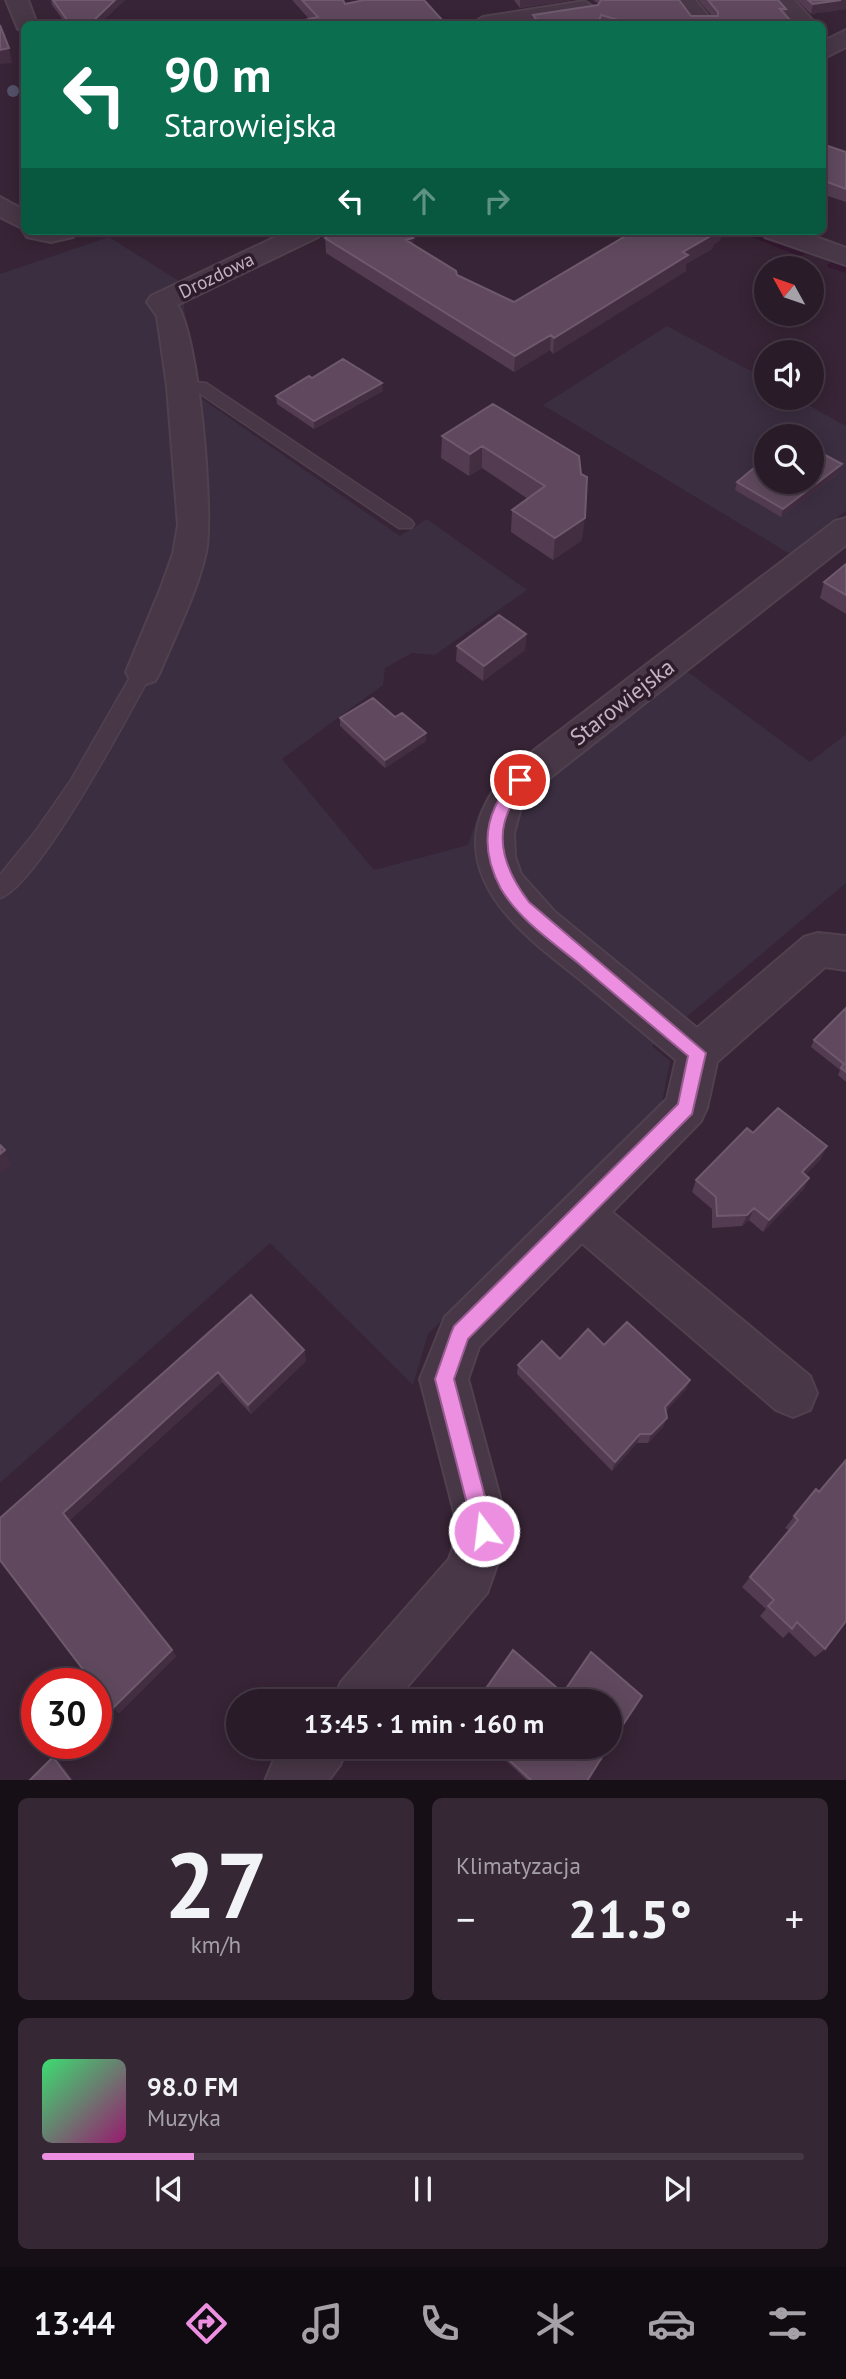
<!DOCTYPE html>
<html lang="pl">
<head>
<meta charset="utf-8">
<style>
  body { margin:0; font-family:"PT Sans",sans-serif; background:#352834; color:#f1f3f6; height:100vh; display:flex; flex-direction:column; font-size:26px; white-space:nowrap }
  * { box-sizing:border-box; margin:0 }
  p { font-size:23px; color:#a5a1a8 }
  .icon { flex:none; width:38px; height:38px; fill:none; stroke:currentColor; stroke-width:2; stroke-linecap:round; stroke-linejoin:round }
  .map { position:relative; height:1780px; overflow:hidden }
  .side { display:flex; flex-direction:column; gap:18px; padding:18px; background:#170f16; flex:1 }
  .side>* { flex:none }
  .hud { position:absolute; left:21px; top:21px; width:805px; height:214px; border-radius:10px; box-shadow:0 4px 18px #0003,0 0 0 2px #453945; background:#0b6e4f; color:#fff; overflow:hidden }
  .needle { width:46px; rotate:310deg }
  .controls { position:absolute; left:754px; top:256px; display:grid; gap:14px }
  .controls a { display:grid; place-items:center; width:70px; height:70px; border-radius:50%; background:#291b28; box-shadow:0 4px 18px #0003,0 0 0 2px #453945; font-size:35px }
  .speed { position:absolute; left:21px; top:1668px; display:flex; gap:14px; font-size:35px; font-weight:700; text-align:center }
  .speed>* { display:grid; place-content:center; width:91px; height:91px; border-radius:50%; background:#291b28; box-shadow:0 4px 18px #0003,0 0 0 2px #453945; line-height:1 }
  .speed .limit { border:10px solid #d22; background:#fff; color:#111 }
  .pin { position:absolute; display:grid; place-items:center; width:60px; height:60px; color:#fff; margin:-30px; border:4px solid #fff; border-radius:50%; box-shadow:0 2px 7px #0007 }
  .me { position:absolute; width:77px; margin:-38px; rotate:345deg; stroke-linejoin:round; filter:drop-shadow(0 0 5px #0008) }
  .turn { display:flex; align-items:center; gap:24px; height:147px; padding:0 28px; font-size:32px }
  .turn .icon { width:91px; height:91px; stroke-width:2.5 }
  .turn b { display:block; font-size:49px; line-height:60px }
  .lanes { display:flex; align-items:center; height:66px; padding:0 28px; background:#0003; justify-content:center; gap:35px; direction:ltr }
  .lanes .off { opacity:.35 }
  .big { font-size:52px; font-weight:600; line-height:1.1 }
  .side .tile { flex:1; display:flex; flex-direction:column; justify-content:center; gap:10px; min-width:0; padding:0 24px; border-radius:10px; background:#352834 }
  .side .dial { align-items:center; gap:0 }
  .dial b { font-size:91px; line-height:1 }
  .song { display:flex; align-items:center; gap:21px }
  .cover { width:84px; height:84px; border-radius:10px; background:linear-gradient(135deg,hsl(140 70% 55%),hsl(320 70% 35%)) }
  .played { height:7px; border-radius:4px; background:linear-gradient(90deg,#ec8fe1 20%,#453945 20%) }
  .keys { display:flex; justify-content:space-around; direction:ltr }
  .heat { display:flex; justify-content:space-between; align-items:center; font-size:38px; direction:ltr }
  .side .tiles { flex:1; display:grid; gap:18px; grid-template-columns:1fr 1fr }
  .tile:last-child { grid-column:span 2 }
  .trip { position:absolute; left:226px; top:1689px; width:396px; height:70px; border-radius:35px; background:#291b28; box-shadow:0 4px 18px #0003,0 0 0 2px #453945; font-weight:600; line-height:70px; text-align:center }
  .tabs { display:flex; height:112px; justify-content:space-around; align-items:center; background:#100b10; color:#a5a1a8 }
  .tabs .icon { width:49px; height:49px }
  .tabs .current { color:#ec8fe1 }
  .tabs b { font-size:32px; color:#f1f3f6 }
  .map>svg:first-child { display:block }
  .green { fill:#3a2e40; fill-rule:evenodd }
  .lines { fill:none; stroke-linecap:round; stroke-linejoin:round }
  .stream { fill:#341931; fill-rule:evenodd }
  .lane-casing { stroke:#51414f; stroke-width:3 }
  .street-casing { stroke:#51414f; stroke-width:4 }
  .lane { fill:#483746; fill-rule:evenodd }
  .street { fill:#483746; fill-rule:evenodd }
  .tree { fill:#545169 }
  .wall { fill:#533c51 }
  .shaded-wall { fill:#432d41 }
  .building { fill:#60495e; stroke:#6f596d; stroke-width:2 }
  .route { fill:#ec8fe1; stroke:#995d92; stroke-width:2 }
  .labels { text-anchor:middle; stroke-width:7; stroke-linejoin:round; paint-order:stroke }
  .far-street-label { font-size:19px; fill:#c4b2c2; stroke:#2d1d2b }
  .street-label { font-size:23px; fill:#c4b2c2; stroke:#2d1d2b }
</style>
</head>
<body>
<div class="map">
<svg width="846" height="1781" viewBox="0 0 846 1781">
  <rect width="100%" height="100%" fill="#372436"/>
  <path class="green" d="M109,237l73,46 10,109 208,144 27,-17 100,71 -92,65 -23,-2 -27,15 -2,17 -101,74 92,111 94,-25 11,-33 16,-28 49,-42 118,-89 148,109 36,-28v149l-194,163 18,15 -8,42 -234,231 -15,51 -143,-142 -270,240v-1209z
    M667,326l99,53v18h28l52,29v85l-56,43 -247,-149zM766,436h46v45h-46z"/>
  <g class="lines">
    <path class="stream" d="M736,231h12l58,23 -7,2z
      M831,262l15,5v6l-18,-6 -1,-2z"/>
    <defs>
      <path id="lane" d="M182,381l24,2 205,137 3,4 -3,4h-12l-203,-137 -20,-2 -2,-3z
        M143,665l9,7c-22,41 -114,214 -152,226v-23l35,-43 36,-52 65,-113z"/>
      <path id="street" d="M6,0h22l9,24h-13v6l-6,-1z
        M672,0h23l20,24h-23z
        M770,0h24l22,24h-23z
        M584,1l11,7 -3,5 -69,11h-51l11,-7z
        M846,30v17l-24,12v-17z
        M0,197l24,13v21h53l-4,6 -22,5 -24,-5 -4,-6 1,-2 -24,-12z
        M288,231h34l-4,6 -141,68c22,30 37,208 29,247 -9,41 -30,81 -46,120l-5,9 -12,4 -12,-4 -5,-9 34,-82 13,-36 5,-29 -11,-139 -10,-70 -10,-14 4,-6z
        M761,231h38l47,17v17l-81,-28z
        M846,518v27l-313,246 -13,20 -6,22 1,24 6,17 34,38 142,116 107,-91 14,-4 28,3v34l-21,-3 -108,95 -10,46 -6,13 -89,91 198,164 7,17 -7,17 -17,7 -17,-7 -194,-167 -103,104 -11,32 41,152 -22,62 -92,108h-62l8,-19 108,-123 10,-28 -39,-152 25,-62 222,-218 9,-39c-29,-24 -58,-49 -87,-73 -43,-36 -112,-80 -113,-143 -1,-27 15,-52 31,-73l328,-250z
        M285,1746h63l-8,19 -12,16h-63l8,-19z"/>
    </defs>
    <use href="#lane" class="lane-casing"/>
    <use href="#street" class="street-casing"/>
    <use href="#lane" class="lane"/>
    <use href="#street" class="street"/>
  </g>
  <circle class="tree" cx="13" cy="91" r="6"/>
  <path class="wall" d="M51,0h74l-26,24h-33l-14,-19z
    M292,0h51l2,4 99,20h-144v-3l9,-2z
    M514,0h58l-52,8z
    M593,0h86l12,16h21l-14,-16h80l8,9 -1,5 5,10h-257v-9l65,-10 1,-1z
    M797,0h49v9l-35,5z
    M822,144l24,8v50l-24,-8z
    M634,231h88l-2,9 -7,5 -1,4 -26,15v7l-133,83 -3,-4 -36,22 -188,-119 -1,-15 88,6 44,31 57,27z
    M312,378l71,13 -69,38 -37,-25 -1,-8z
    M493,404l89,136 -29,20 -42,-28 1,-22 16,-11 -46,-31 -13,8 -28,-18 1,-22z
    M840,473l-59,44 -46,-27 2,-8z
    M846,564v50l-26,-16 4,-16z
    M526,634l-1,16 -42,31 -27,-20 1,-15z
    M340,718l86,23 -41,27 -45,-42z
    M846,1008v74l-8,-7 2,-5 -29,-23 3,-7z
    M753,1133l68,26 -16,16 4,3 -6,12 -40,42 -14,-12 -7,6 -30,2v-19l-20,-17 4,-12z
    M251,1295l53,55 2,11 -55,53 -29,-32 -153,139 107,135 -57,57 -6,-5 -113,-148z
    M604,1345l86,35 -4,9 -20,22 1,7 -4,9 -15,16h-11l-25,28 -95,-97 1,-9 42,-6z
    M816,1489l9,160 -10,8 -26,-25 -6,6 -23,-22 6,-7 -24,-22 47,-57 -4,-2z
    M490,1746h119l-22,35h-59z"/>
  <path class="shaded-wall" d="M115,0h10l-26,24h-9z
    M520,0h52l-52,8z
    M841,0h5v9l-35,5 2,-10z
    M790,20v4h-26z
    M9,48l3,15 -12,1v-14z
    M479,231h23l-23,6z
    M712,231h10l-2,9 -7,5 -1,4 -26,15v7l-133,83 1,-16 129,-86z
    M413,238l1,16 -8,-14z
    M551,335l-1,15 -36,22 1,-16z
    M382,383l1,8 -69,38v-8z
    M482,446v22l-13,8 1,-22z
    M842,464l-2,9 -59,44 2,-8z
    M585,518l-3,22 -29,20 2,-22z
    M526,634l-1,16 -42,31 1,-15z
    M426,733v8l-41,27v-8z
    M827,1146l-6,13 -24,25 5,-12z
    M5,1150l7,15 -12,9v-20z
    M809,1178l-6,12 -40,42 6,-12z
    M754,1208l-5,12 -7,6 5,-11z
    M304,1350l2,11 -55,53 -3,-9z
    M218,1372l4,10 -153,139 -6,-8z
    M690,1380l-4,9 -25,27 4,-9z
    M667,1418l-4,9 -15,16 3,-9z
    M640,1434l-3,9 -25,28 3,-9z
    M172,1650l4,6 -57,57 -6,-5z
    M53,1757l6,4 15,20h-3z"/>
  <path class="building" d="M53,0h62l-25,24h-20z
    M302,0h41l2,4 19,-4h60l20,22 -13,2h-128l-3,-3 18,-4z
    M601,0h78l12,16h27v-4l-10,-12h70l8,9h-6l10,11 -26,4h-132l-31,-9 -3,9h-58l-7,-9 65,-10z
    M808,0h33l-28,4z
    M0,25l9,23 -9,2z
    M822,144l24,8v37l-24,-9z
    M337,231h64l12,7 -7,2 50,31 1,4 57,27 120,-71h78l-1,1 3,2 -31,18 5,3 -134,83 -3,-3 -36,21 -190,-118z
    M343,359l39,24 -68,38 -38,-25 33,-20 3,2z
    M493,404l86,52 2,18 6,3 -2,41 -30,20 -43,-28 33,-24 -63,-40 -12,8 -28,-18z
    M812,448l30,16 -59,45 -46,-27 29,-24v23h46z
    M846,564v31l-22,-13z
    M499,615l27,19 -42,32 -27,-20z
    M373,698l22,19 7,-4 24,20 -41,27 -45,-42z
    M846,1008v64l-5,-4 3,-4 -30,-24z
    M778,1108l49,38 -25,26 7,6 -40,42 -15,-12 -7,7 -30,1 -1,-19 -20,-17 51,-52 6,5z
    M0,1145l5,5 -5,4z
    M251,1295l53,55 -56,55 -30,-33 -155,141 109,137 -59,58 -17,-22v-2h-2l-94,-124v-42z
    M627,1322l63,58 -25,27 2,11 -16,16h-11l-25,28 -97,-97 24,-24 18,18 28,-30 16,16z
    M846,1460v161l-21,28 -28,-27 -5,7 -24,-23 6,-6 -24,-23 48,-57 -4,-4 22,-27 3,3z
    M513,1650l50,43 28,-41 51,44 -33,50v-45h-132z
    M494,1746h115l-22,35h-55z
    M53,1757l18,24h-42z"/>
  <path class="route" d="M520,775l8,5c-5,9 -12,15 -16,24 -20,35 -5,69 17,98l177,151 -14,61 -224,225 -14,40 40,152 -3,8 -7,3 -7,-3 -3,-8 -39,-152 16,-46 3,-7 224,-222 10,-48c-37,-31 -74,-62 -110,-93 -27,-22 -59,-44 -77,-74 -14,-26 -19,-54 -6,-82 5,-11 13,-28 25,-32z"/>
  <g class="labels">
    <g class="far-street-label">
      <text transform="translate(216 275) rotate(-26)" y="7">Drozdowa</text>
    </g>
    <g class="street-label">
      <text transform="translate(622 702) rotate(-38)" y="8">Starowiejska</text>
    </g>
  </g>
</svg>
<div class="controls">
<a><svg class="needle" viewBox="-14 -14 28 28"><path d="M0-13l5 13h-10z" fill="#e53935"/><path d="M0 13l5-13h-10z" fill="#a5a1a8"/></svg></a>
<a><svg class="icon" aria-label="sound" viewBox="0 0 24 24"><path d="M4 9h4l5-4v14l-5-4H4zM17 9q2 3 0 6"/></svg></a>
<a><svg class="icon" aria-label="search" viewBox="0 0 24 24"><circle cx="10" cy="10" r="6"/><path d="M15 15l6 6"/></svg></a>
</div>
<div class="speed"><div class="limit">30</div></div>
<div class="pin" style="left:520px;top:780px;background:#d93025"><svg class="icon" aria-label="arrive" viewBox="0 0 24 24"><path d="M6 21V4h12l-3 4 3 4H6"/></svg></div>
<svg class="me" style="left:484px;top:1531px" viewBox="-20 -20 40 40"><circle r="17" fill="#ec8fe1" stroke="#fff" stroke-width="3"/><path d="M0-11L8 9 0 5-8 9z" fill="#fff"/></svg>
<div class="trip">13:45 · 1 min · 160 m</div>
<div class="hud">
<div class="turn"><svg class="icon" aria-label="left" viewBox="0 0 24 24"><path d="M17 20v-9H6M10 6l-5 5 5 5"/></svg><div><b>90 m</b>Starowiejska</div></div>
<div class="lanes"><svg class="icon" aria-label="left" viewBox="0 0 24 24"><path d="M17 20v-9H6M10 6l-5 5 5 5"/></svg><svg class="icon off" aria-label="ahead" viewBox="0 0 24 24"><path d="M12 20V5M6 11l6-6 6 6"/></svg><svg class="icon off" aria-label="right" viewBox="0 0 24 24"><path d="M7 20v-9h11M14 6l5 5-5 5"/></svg></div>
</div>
</div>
<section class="side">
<div class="tiles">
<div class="tile dial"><b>27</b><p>km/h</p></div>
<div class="tile"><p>Klimatyzacja</p>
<div class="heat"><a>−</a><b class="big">21.5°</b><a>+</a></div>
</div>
<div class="tile">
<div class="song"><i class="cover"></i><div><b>98.0 FM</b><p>Muzyka</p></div></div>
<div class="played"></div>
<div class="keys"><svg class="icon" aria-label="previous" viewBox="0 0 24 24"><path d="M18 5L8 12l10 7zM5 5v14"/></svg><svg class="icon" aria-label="pause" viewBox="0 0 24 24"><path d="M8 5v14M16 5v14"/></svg><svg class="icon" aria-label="next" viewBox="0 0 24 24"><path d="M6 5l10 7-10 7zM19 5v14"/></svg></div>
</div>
</div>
</section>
<nav class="tabs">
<b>13:44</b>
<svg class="icon current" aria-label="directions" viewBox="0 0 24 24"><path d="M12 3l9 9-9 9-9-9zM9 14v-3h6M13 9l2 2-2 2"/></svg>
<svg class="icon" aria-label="music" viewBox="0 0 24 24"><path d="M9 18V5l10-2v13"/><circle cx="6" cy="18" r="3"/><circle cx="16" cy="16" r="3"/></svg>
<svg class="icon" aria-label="phone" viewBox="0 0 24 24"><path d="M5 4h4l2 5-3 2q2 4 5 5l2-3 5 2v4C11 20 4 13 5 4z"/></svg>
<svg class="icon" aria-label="climate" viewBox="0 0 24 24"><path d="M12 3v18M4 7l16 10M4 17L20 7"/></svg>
<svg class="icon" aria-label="car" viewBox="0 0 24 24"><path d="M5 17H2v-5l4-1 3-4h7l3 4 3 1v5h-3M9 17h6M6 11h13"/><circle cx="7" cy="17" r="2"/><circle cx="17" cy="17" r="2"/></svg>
<svg class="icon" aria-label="filters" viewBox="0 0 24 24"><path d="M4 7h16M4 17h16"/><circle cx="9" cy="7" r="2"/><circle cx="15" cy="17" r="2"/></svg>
</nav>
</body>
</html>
